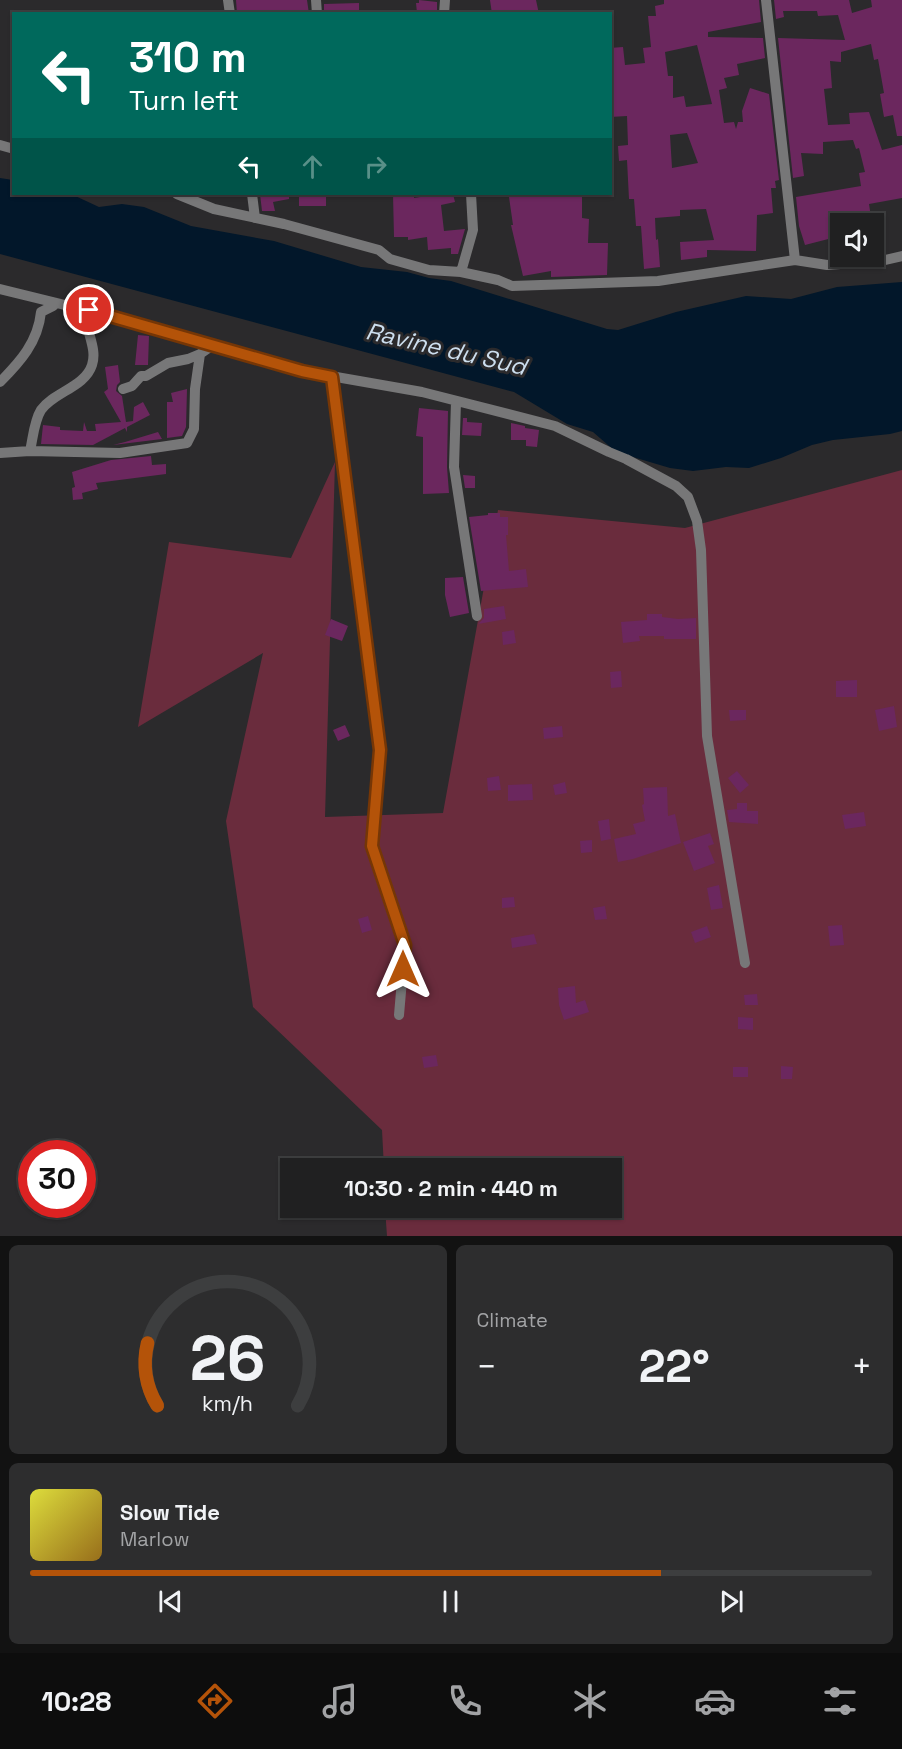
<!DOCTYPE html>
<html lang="en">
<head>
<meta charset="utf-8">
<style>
  body { margin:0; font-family:"Space Grotesk",sans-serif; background:#2d2d2e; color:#f1f3f6; height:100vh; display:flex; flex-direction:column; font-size:22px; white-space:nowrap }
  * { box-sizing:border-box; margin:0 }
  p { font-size:20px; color:#a2a3a5 }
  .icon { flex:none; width:33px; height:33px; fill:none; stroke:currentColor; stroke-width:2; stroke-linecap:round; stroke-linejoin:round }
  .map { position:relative; height:1236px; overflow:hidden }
  .details { display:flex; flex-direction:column; gap:9px; padding:9px; background:#121212; flex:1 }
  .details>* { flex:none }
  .guide { position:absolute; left:12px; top:12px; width:600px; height:183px; border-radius:0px; box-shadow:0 2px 4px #0004,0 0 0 2px #3d3e3f; background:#00695c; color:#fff; overflow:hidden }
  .controls { position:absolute; left:830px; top:213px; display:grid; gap:12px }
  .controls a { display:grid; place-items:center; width:54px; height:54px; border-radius:0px; background:#202021; box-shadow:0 2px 4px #0004,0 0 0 2px #3d3e3f; font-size:30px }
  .speed { position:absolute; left:18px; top:1140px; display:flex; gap:12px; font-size:30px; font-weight:700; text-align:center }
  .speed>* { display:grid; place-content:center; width:78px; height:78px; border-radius:50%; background:#202021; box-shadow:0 2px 4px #0004,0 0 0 2px #3d3e3f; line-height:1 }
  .speed .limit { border:9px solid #d22; background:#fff; color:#111 }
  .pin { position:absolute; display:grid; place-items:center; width:51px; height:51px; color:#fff; margin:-26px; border:3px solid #fff; border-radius:50%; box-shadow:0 2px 6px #0007 }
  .me { position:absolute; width:66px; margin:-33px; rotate:0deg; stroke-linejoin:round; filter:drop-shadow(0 0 4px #0008) }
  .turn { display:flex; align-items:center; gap:21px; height:126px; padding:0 18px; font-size:27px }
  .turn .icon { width:78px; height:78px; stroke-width:2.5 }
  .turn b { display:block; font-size:42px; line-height:51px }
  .lanes { display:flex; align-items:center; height:57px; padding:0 18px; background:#0003; justify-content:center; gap:30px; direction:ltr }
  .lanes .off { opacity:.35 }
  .big { font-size:45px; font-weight:600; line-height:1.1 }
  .details .card { flex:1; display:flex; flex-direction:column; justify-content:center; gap:9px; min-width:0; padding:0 21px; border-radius:9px; background:#2d2d2e }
  .details .dial { align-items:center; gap:0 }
  .dial svg { height:156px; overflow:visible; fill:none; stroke:#3d3e3f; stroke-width:7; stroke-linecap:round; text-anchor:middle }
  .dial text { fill:#f1f3f6; stroke:none }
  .song { display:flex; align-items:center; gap:18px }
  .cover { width:72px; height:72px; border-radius:9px; background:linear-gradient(135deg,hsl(60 70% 55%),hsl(40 70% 35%)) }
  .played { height:6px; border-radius:3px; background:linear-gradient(90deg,#b45309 75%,#3d3e3f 75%) }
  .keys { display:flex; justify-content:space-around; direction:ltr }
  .heat { display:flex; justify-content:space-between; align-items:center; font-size:33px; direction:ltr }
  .details .tiles { flex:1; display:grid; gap:9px; grid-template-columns:1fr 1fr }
  .card:last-child { grid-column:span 2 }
  .trip { position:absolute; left:280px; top:1158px; width:342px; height:60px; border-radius:0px; background:#202021; box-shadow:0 2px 4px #0004,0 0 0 2px #3d3e3f; font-weight:600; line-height:60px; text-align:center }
  .tab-bar { display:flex; height:96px; justify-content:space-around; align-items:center; background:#0d0d0d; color:#a2a3a5 }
  .tab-bar .icon { width:42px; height:42px }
  .tab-bar .selected { color:#b45309 }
  .tab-bar b { font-size:27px; color:#f1f3f6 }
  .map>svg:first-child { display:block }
  .green { fill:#6a2c3d }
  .water { fill:#02172a }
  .building { fill:#6b275e; fill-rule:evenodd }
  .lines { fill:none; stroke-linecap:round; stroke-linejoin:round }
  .minor { stroke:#777778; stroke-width:10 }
  .route-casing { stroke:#753606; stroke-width:15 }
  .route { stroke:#b45309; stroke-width:10 }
  .labels { text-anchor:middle; stroke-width:6; stroke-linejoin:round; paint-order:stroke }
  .water-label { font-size:24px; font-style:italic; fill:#ccdeee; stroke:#2b2a2c }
</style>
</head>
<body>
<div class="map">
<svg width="902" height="1236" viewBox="0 0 902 1236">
  <rect width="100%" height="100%" fill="#2b2a2c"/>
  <path class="green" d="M335,462l-10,355 118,-4 55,-303 187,18 217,-58v766h-515l-2,-28h227v-40h-228l-2,-38 -129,-123 -27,-186 37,-168 -125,74 31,-185 122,16z"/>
  <path class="water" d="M0,178l13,2 1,14h57l28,13 23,-3 22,3 47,19 83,15 87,26 46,5 22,6 22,3 156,48 11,1 58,-18 70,-16 45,3 46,-12 65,-5v149l-12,3 -57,6 -21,5 -31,13 -32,10 -23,-1 -33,4 -23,-3 -54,-16 -23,-20 -26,-8 -53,-32 -514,-138z"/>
  <path class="building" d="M236,0h71l2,14h-72z
    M419,0l18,2v10l-20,1 -1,-10h3z
    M490,0h46l3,14h-47z
    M664,0h95l2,22 -53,10v5l55,1 2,20 -28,6 2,11 -15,3 3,10 -8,2 5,33 10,-1 2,7 2,-7h5l-1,-11 8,-23 19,6 10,86 -4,1 1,7h-5l2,25 -16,2 -1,36 -49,-1v7l-26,3 -1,-18 34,-2 -8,-31 -26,1v6l-25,2 1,22 2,-1 2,28 -16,2 -3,-43h-5l-2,-27h-5l-2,-39 -8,1 -1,-15 10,-1 -1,-29 -17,1v-69l13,-1 2,18 20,-2 -2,-15 8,-1 -3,-31h8l-1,-10 9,-2zM697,45l15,59 -26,3 -2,-11 -11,2v-22h-5l-3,-24zM687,133l11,30 -26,5 -2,-33z
    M774,0h75l3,13 20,-6 -1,-7h31v136h-5l-4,-21 -9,2 -4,-23 4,-1 -6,-34 -4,1 -3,-16 -30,8v10l-11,-1 2,27 -8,1 4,36 22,-1 -1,-11 20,-1 13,38 20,-5v53l-33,6 3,20h-32v12l-35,9 -6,-19 -3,-29 65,-11 -2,-13 6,-1 -6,-24 -3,1 -3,-9 -30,2v12l-22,-1 3,23 -11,2 -15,-140 67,2 -7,-25 -20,1 -1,-5h-34l1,6 -8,2z
    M359,3v11h-35v-10z
    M260,194h29v5l-16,3 2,9h-13z
    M299,194h27v12h-27z
    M393,194h21v4l25,-4h14l2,8 -14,3 3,26 21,-2 -7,25h-7v-6l-23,2 -1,-13 -19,3v-3h-14z
    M517,194h65v24l7,1 -1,24h20l-1,32 -56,2v-6l-28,5 -12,-51h2l-4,-28 9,-1z
    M138,335l11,1 -1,29h-13z
    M118,365l2,17 -3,3 -1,6 6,5 4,26 7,-1 1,-14 9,-5 7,13 -23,12v5l-2,-4 -32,17 -52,-1 2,-19 17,2v3l23,1 1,-9 3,9h9l-1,-7 26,-2 -17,-30 4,-3 -3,-22z
    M187,389l-1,38 -4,9 -15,2v-36h6l-2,-9z
    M419,408l29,3 -1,56 2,26 -26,1v-57l-7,-1z
    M463,418h4v4l15,1 -1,13 -19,-1z
    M511,423l14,3v2l14,2 -2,17 -11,-1v-6h-15z
    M158,432l4,7 -49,6 12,-3z
    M151,456l1,9 14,-1v10l-70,9 2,6 -16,4 1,6 -10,1 -1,-12 3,-1 -3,-15 39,-12z
    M463,475l12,1v12h-10z
    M488,513h12v4h8v18h-2l3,36 17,-2 2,18 -47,4 -12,-74 19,-2z
    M463,577l6,36 -19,4 -5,-22v-17z
    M504,606l2,13 -28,5 6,-6v-9z
    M647,614h15v3l16,2 18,-1v21h-32v-3h-25l1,5 -17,2 -2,-21 26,-2z
    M331,619l17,7 -6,15 -17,-6z
    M514,630l2,13 -13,2 -1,-13z
    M621,671l1,16 -11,1 -1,-16z
    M857,680v17h-21v-16z
    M894,706l3,21 -18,4 -4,-21z
    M729,710h17v10l-16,1z
    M345,725l5,11 -12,5 -5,-11z
    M562,726l1,11 -19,2 -1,-11z
    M737,771l12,14 -9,8 -12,-15z
    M499,776l2,14 -13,1 -1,-13z
    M565,782l2,11 -12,2 -2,-10z
    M532,784l1,16 -25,1v-16z
    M667,787l1,29 7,-2 6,29 -48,16 -15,3 -4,-23 22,-5 -3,-10 12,-3 -3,-16 2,-1 -1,-16z
    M737,803h10v8h11v13l-29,-2 -2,-12 10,-1z
    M864,812l2,14 -21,3 -3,-14z
    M609,819l2,20 -10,2 -3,-20z
    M710,833l4,11 -6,2 7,17 -21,8 -11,-29z
    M592,840v12l-11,1 -1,-12z
    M719,885l4,23 -12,2 -4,-22z
    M514,897l1,10 -13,1v-10z
    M605,906l2,13 -12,1 -2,-12z
    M368,916l4,14 -10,3 -4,-14z
    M842,925l2,20 -14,1 -2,-20z
    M707,926l4,11 -16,6 -4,-11z
    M534,934l3,10 -25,4 -1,-10z
    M575,986l1,17 9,-3 4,12 -25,8 -5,-15 -1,-17z
    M757,994l1,11h-13l-1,-10z
    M738,1017l15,1v12l-15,-1z
    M436,1055l2,11 -14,2 -2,-11z
    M781,1066l12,1 -1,12h-11z
    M733,1067h15v10h-15z"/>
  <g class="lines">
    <path class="minor" d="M228,0l2,14
      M316,0l1,14
      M766,0l29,260
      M444,14l1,-14
      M0,145l14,4
      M177,194l37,15 70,15 95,26 11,9 39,11 32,2 37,8 14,6 146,-5 137,-21 32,5 54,-4 21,-5
      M252,194l3,24
      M461,272l12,-42 -2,-36
      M0,289l126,31 176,51 120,21 133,34 54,26 17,7 50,27 12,11 9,24 4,29 6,186 38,227
      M332,377l48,373 -8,96 33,99 -6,70
      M0,382c20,-20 38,-40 41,-70l12,-6 -1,-4
      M123,389l9,-3 9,-10h5l22,-13 20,-4 12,-5
      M456,401l-2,66 23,149
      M30,451l90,2 67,-10 7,-14 1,-40 5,-35 13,-9
      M0,453l30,-2c3,-13 4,-30 11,-41 13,-18 44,-23 51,-45 4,-12 -1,-24 -4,-36 -1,-6 0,-12 1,-18"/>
  </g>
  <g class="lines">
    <defs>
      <path id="route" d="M89,310l213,61 30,6 48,373 -8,96 33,99 -2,24"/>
    </defs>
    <use href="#route" class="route-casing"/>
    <use href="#route" class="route"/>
  </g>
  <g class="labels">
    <g class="water-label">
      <text transform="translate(446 349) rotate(13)" y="8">Ravine du Sud</text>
    </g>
  </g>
</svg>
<div class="controls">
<a><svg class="icon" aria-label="sound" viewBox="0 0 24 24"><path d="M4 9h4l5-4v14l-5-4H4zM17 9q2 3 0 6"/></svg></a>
</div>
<div class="speed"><div class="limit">30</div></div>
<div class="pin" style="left:89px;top:310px;background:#d93025"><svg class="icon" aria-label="arrive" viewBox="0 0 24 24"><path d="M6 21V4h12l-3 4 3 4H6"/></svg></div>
<svg class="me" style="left:403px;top:969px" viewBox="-20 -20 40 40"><path d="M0-17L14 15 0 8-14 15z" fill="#b45309" stroke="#fff" stroke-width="4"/></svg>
<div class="trip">10:30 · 2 min · 440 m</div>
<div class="guide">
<div class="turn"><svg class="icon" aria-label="left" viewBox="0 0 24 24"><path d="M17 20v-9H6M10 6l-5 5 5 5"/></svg><div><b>310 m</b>Turn left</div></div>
<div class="lanes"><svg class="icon" aria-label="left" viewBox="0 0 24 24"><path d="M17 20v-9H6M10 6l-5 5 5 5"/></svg><svg class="icon off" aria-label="ahead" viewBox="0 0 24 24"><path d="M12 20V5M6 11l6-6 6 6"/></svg><svg class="icon off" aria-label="right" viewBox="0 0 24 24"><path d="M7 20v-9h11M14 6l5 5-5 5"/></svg></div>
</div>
</div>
<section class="details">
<div class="tiles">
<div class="card dial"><svg viewBox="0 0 100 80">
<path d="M14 69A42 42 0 1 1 86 69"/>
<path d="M14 69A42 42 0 0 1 9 37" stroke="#b45309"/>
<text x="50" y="56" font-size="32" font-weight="700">26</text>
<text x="50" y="72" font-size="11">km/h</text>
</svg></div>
<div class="card"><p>Climate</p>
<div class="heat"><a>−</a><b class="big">22°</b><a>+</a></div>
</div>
<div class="card">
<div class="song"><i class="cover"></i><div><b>Slow Tide</b><p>Marlow</p></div></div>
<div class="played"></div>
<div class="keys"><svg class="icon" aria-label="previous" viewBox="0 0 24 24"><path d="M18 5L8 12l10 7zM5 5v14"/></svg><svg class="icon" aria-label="pause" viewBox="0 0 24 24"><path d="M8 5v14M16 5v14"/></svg><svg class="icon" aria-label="next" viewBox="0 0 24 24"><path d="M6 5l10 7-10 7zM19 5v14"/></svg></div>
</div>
</div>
</section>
<nav class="tab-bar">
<b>10:28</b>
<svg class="icon selected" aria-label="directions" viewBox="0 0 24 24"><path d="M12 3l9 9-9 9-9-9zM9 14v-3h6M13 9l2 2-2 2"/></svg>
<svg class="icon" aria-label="music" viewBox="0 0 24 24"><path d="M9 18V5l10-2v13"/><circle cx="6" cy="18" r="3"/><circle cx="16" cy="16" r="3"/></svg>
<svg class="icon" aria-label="phone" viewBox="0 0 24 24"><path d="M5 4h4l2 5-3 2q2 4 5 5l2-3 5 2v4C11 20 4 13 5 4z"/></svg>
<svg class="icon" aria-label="climate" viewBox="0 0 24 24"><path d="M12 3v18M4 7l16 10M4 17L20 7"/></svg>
<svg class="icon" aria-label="car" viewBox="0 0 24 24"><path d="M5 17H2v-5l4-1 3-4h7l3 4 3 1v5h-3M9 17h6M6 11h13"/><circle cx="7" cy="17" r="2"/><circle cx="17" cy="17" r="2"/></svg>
<svg class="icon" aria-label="filters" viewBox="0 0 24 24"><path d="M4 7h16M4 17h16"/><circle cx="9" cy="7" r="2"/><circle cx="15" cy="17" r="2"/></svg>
</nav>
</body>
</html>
